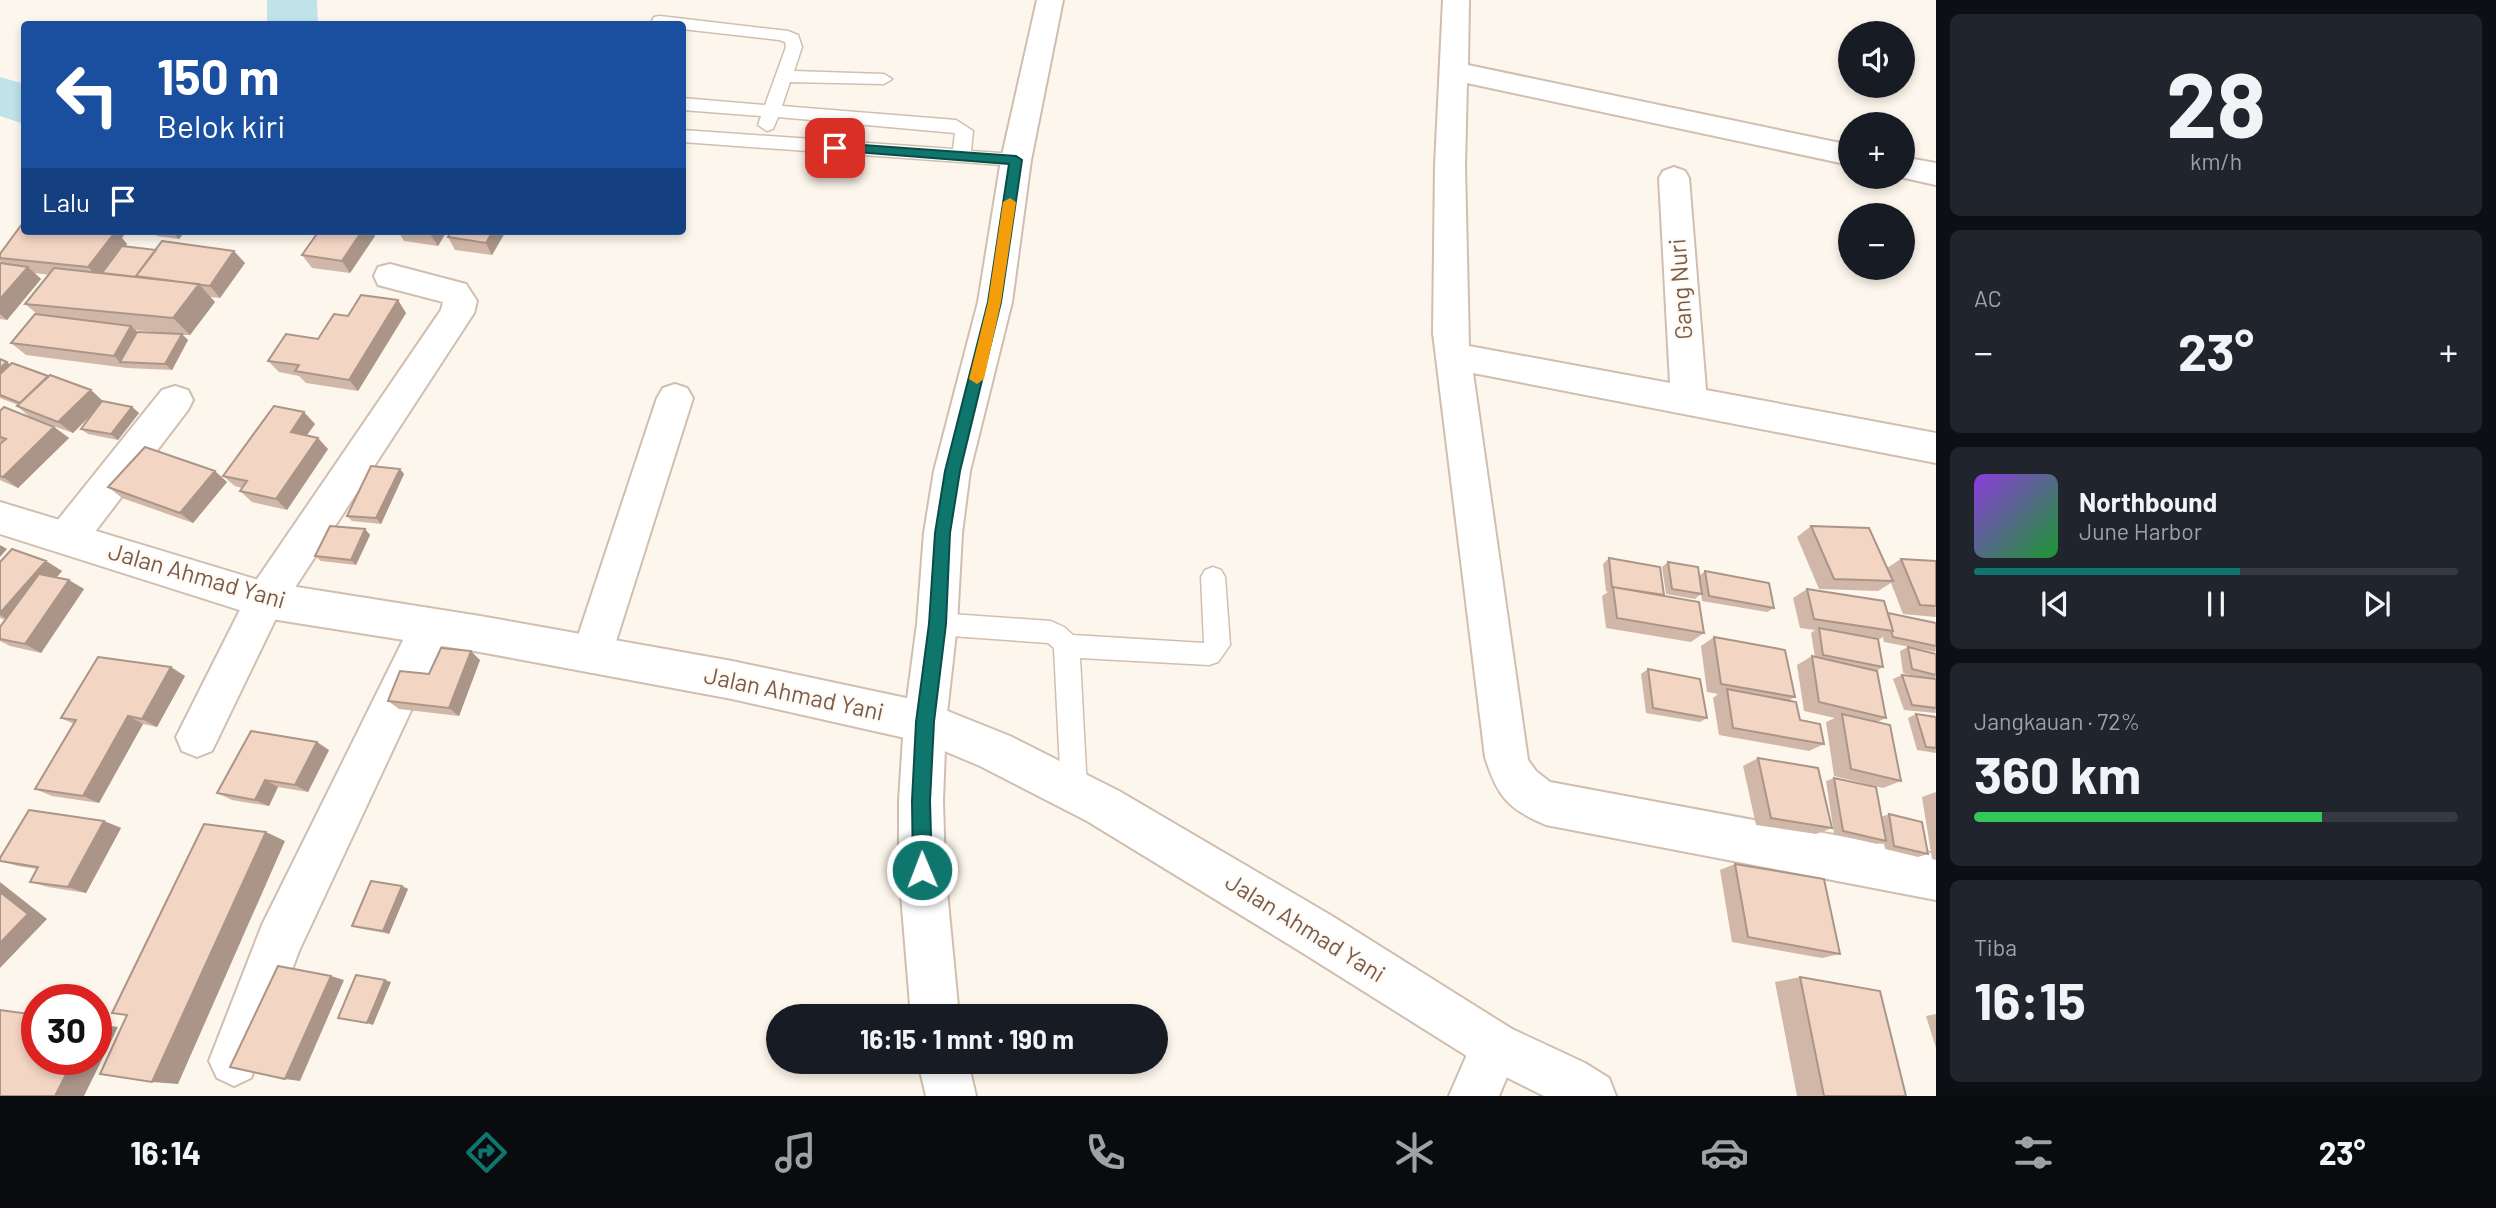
<!DOCTYPE html>
<html lang="id">
<head>
<meta charset="utf-8">
<style>
  body { margin:0; font-family:Barlow,sans-serif; background:#20242c; color:#f1f3f6; height:100vh; display:flex; flex-direction:column; font-size:26px; white-space:nowrap }
  * { box-sizing:border-box; margin:0 }
  p { font-size:23px; color:#9ea1a6 }
  .icon { flex:none; width:38px; height:38px; fill:none; stroke:currentColor; stroke-width:2; stroke-linecap:round; stroke-linejoin:round }
  .map { position:relative; flex:1; overflow:hidden }
  .side { display:flex; flex-direction:column; gap:14px; padding:14px; background:#0d0f14; width:560px }
  .side>* { flex:none }
  .banner { position:absolute; left:21px; top:21px; width:665px; height:214px; border-radius:7px; box-shadow:0 4px 10px #0003; background:#1a4fa0; color:#fff; overflow:hidden }
  .controls { position:absolute; left:1838px; top:21px; display:grid; gap:14px }
  .controls a { display:grid; place-items:center; width:77px; height:77px; border-radius:50%; background:#171b24; box-shadow:0 4px 10px #0003; font-size:35px }
  .speed { position:absolute; left:21px; top:984px; display:flex; gap:14px; font-size:35px; font-weight:700; text-align:center }
  .speed>* { display:grid; place-content:center; width:91px; height:91px; border-radius:50%; background:#171b24; box-shadow:0 4px 10px #0003; line-height:1 }
  .speed .limit { border:10px solid #d22; background:#fff; color:#111 }
  .pin { position:absolute; display:grid; place-items:center; width:60px; height:60px; color:#fff; margin:-30px; border-radius:14px; box-shadow:0 4px 10px #0006 }
  .me { position:absolute; width:77px; margin:-38px; rotate:359deg; stroke-linejoin:round; filter:drop-shadow(0 0 5px #0008) }
  .turn { display:flex; align-items:center; gap:24px; height:147px; padding:0 21px; font-size:32px }
  .turn .icon { width:91px; height:91px; stroke-width:2.5 }
  .turn b { display:block; font-size:49px; line-height:60px }
  .then { display:flex; align-items:center; height:66px; padding:0 21px; background:#0003; gap:14px; font-size:26px }
  .big { font-size:52px; font-weight:700; line-height:1.1 }
  .side .tile { flex:1; display:flex; flex-direction:column; justify-content:center; gap:10px; min-width:0; padding:0 24px; border-radius:10px; background:#20242c }
  .side .dial { align-items:center; gap:0 }
  .dial b { font-size:91px; line-height:1 }
  .song { display:flex; align-items:center; gap:21px }
  .cover { width:84px; height:84px; border-radius:10px; background:linear-gradient(135deg,hsl(270 70% 55%),hsl(130 70% 35%)) }
  .played { height:7px; border-radius:4px; background:linear-gradient(90deg,#0f766e 55%,#363941 55%) }
  .keys { display:flex; justify-content:space-around; direction:ltr }
  .heat { display:flex; justify-content:space-between; align-items:center; font-size:38px; direction:ltr }
  .charge { height:10px; border-radius:5px; background:linear-gradient(90deg,#34c759 72%,#363941 0) }
  .trip { position:absolute; left:766px; top:1004px; width:402px; height:70px; border-radius:35px; background:#171b24; box-shadow:0 4px 10px #0003; font-weight:700; line-height:70px; text-align:center }
  .menu { display:flex; height:112px; justify-content:space-around; align-items:center; background:#090b0e; color:#9ea1a6 }
  .menu .icon { width:49px; height:49px }
  .menu .selected { color:#0f766e }
  .menu b { font-size:32px; color:#f1f3f6 }
  main { display:flex; flex:1; min-height:0 }
  .map>svg:first-child { display:block }
  .lines { fill:none; stroke-linecap:round; stroke-linejoin:round }
  .river { fill:#bfe3e8; fill-rule:evenodd }
  .service-casing { stroke:#d1beb0; stroke-width:3 }
  .minor-casing { stroke:#d1beb0; stroke-width:4 }
  .tertiary-casing { stroke:#d1beb0; stroke-width:4 }
  .service { fill:#fff; fill-rule:evenodd }
  .minor { fill:#fff; fill-rule:evenodd }
  .tertiary { fill:#fff; fill-rule:evenodd }
  .wall { fill:#d1b7a8; fill-rule:evenodd }
  .shaded-wall { fill:#aa9588 }
  .building { fill:#f3d5c3; stroke:#aa9588; stroke-width:2 }
  .route { fill:#0f766e; stroke:#0a4d48; stroke-width:2 }
  .slow { fill:#f59e0b }
  .labels { text-anchor:middle; stroke-width:5; stroke-linejoin:round; paint-order:stroke }
  .street-label { font-size:24px; fill:#7a5c4d; stroke:#fffaf3 }
</style>
</head>
<body>
<main>
<div class="map">
<svg width="1936" height="1096" viewBox="0 0 1936 1096">
  <rect width="100%" height="100%" fill="#fdf6ec"/>
  <g class="lines">
    <path class="river" d="M267,0h50l1,24h-51z
      M0,77l24,7v40l-24,-8z"/>
    <defs>
      <path id="service" d="M660,16l128,15 10,4 4,12 -8,24 90,3 8,5 -8,5 -94,-2 -8,24 174,14 17,11 -2,20 45,3 9,6 -9,6 -334,-24v-12l271,19 2,-16 -177,-16 -5,12 -6,2 -9,-6 3,-9 -79,-6v-12l83,7 21,-58 -1,-5 -6,-2 -97,-11v-5h-28l-2,-3 2,-4z
        M1213,567l8,3 4,7 5,68 -12,17 -9,3 -129,-7 7,131 -4,9 -9,4 -9,-4 -4,-9 -7,-141 -6,-5 -111,-8 -8,-3 -4,-8 4,-8 8,-3 114,8 13,6 9,8 131,8 -3,-66 4,-7z"/>
      <path id="minor" d="M1037,0h26l-32,160 -19,142 -42,169 -8,62 -5,91 -11,98 -3,79 2,69 14,147h-48l-12,-147v-69l5,-79 13,-98 7,-91 10,-62 44,-169 23,-142z
        M1443,0h26l-1,65 382,80v20l-383,-82 -2,82 4,181 201,37 -11,-205 4,-7 11,-4 11,4 4,7 17,212 230,43v30l-463,-90 55,387 8,11 14,11 386,72v46l-390,-75c-38,-16 -49,-29 -61,-68l-52,-424 2,-168z
        M1902,157l34,6v22l-36,-8h2z
        M390,264l76,20 11,17 -3,12 -195,299 -67,139 -15,6 -15,-6 -6,-14 75,-149 190,-278 2,-8 -65,-17 -4,-9 4,-9z
        M675,384l12,4 6,10 -81,256 -6,13 -14,6 -14,-6 -6,-13 85,-256 6,-10z
        M175,386l13,4 5,10 -5,10 -107,140 -14,4 -14,-4 -5,-12 5,-12 109,-136z
        M430,609l14,5 6,13 -151,324 -48,127 -17,8 -17,-8 -8,-17 53,-136 154,-311z
        M1495,1021l17,8 8,17 -21,50h-50l29,-67z
        M918,1062h50l8,34h-50z"/>
      <path id="tertiary" d="M0,502l265,80 215,34 252,45 193,41 85,34 109,55 213,125 180,113 73,34 24,15 7,18h-72l-66,-33 -180,-113 -211,-129 -107,-55 -57,-24 -191,-43 -252,-47 -215,-34 -265,-84z"/>
    </defs>
    <use href="#service" class="service-casing"/>
    <use href="#minor" class="minor-casing"/>
    <use href="#tertiary" class="tertiary-casing"/>
    <use href="#service" class="service"/>
    <use href="#minor" class="minor"/>
    <use href="#tertiary" class="tertiary"/>
  </g>
  <path class="wall" d="M133,231h52l-6,8 -22,-3 -3,-3 -1,2 -18,-1z
    M213,231h22l-2,3z
    M398,231h49l-9,15 -34,-5z
    M506,231l-14,24 -37,-5 -7,-13z
    M375,236l-25,37 -38,-5 -10,-13z
    M122,238l5,6 -2,3 120,16 -25,35 -10,-1 5,5 -25,33h-8l6,5 -16,30 -45,-2 -101,-13 -15,-12 26,-29 -12,-10 24,-29 -14,-2 6,6 -34,41 -7,-1v-56h2l-2,-2v-7zM135,330l36,4 -34,-2z
    M406,313l-48,78 -52,-8 -7,-7 -20,-4 -11,-11 50,-22 30,-23z
    M0,359l10,5 94,38 28,5 7,6 -21,27 -30,-6 -7,-5 11,-15 -19,19 -42,-15 -14,-12 1,-1 -18,-7z
    M0,411l54,16 15,11 -51,50 -18,-8v-36l2,-1 -2,-1z
    M315,424l-8,11 21,14 -41,61 -35,-8 -12,-11 2,-3 -7,-2 -12,-10z
    M400,469l4,5 -23,50 -29,-3 -5,-5z
    M227,482l-34,41 -71,-25 -14,-11z
    M1811,526l76,42 14,-9 35,2v56l-33,-3 -12,-31 -13,8 -59,-2 -22,-52z
    M365,529l5,6 -14,30 -35,-4 -6,-5z
    M1609,558l55,37 40,38 -13,9 -85,-14 -4,-32 6,-4 -2,-1 -3,-27z
    M46,561l16,10 -5,6 27,12 -43,64 -31,-7 -10,-5v-14l5,-7 -5,-2v-56z
    M1668,562l31,14 6,-5 69,37 -7,4 -65,-11 -1,-7 -6,5 -29,-5 -4,-27z
    M1807,589l81,24 48,10v29l-52,-10 -1,-5 -5,3 5,27 -7,4 10,47 -9,4 24,59 -18,7 -49,-12 -8,-54 9,-4 -31,-7 -7,-46 15,-9 3,1 -4,-24 4,-3 -15,-2 -7,-30z
    M1714,637l81,60 -7,4 12,19 24,24 -15,7 -90,-16 -6,-37 5,-4 -11,-2 -6,-46z
    M1908,647l28,7v59l-32,-3 -11,-31 9,-4 16,2 -15,-4 -3,-22z
    M480,660l-21,56 -60,-7 -11,-8 41,-27z
    M1648,669l59,49 -7,4 -54,-9 -5,-39z
    M185,676l-28,51 -14,-3 -44,79 -47,-7 -17,-7 39,-65 -13,-6z
    M1916,714l20,3v36l-19,-3 -9,-32z
    M329,750l-21,42 -30,-5 -9,19 -37,-6 -15,-7z
    M1758,758l74,70 -16,6 -60,-9 -13,-59z
    M1834,778l47,39 8,-3 39,40 -10,3 -33,-8 -1,-7 -7,2 -43,-10 -8,-53z
    M1936,792v68l-4,-1 -10,-62z
    M104,821l17,7 -35,65 -38,-6 -18,-5 7,-13 -19,-3 -18,-5z
    M1735,864l105,90 -18,4 -90,-16 -12,-72z
    M402,886l6,3 -19,45 -31,-6 -6,-2z
    M1800,977l106,119h-109l-22,-114z
    M1936,1014v34l-10,-32z"/>
  <path class="shaded-wall" d="M116,231h11l-5,7 5,6 -26,35h-2l-11,-12z
    M175,231h10l-6,8 -6,-6z
    M362,231h10l3,5 -25,37 -8,-12z
    M432,231h15l-9,15 -8,-12z
    M493,231h13l-14,24 -6,-12z
    M234,251l11,12 -25,35 -10,-12z
    M28,267l13,12 -34,41 -7,-6v-15z
    M199,284l16,18 -25,33 -17,-17z
    M398,300l8,13 -48,78 -9,-11z
    M131,326l13,12 -24,24 -6,-6z
    M182,334l6,6 -16,30 -7,-6z
    M7,362l7,6 -14,13v-13z
    M91,390l13,12 -31,31 -15,-11z
    M132,407l7,6 -21,27 -7,-6z
    M304,412l11,12 -14,19 -10,-11z
    M54,427l15,11 -51,50 -15,-11z
    M318,438l10,11 -41,61 -11,-11z
    M400,469l4,5 -23,50 -5,-6z
    M215,471l12,11 -34,41 -13,-10z
    M365,529l5,6 -14,30 -5,-5z
    M0,545l7,4 -7,8z
    M46,561l16,10 -47,53 -15,-9v-2z
    M69,580l15,9 -43,64 -16,-9z
    M471,651l9,9 -21,56 -10,-8z
    M171,667l14,9 -28,51 -15,-8z
    M128,716l15,8 -44,79 -16,-7z
    M317,742l12,8 -21,42 -13,-7z
    M265,780l13,7 -9,19 -14,-6z
    M104,821l17,7 -35,65 -18,-6z
    M266,832l19,9 -107,243 -26,-2z
    M0,882l47,37 -47,49z
    M402,886l6,3 -19,45 -6,-3z
    M331,976l13,4 -44,101 -15,-2z
    M385,980l6,2 -18,43 -6,-2z
    M96,1024l22,3 -34,69h-29l19,-37h22z"/>
  <path class="building" d="M22,224h2v7h92l-28,36 -88,-9v-4z
    M319,231h43l-20,30 -40,-6z
    M413,231h19l-2,3z
    M451,231h42l-7,12 -38,-6z
    M162,241l72,10 -24,35 -74,-10z
    M122,246l34,4 -20,26 1,1 -35,-4z
    M0,263l28,4 -28,32z
    M54,268l145,16 -26,34 -148,-14z
    M361,295l37,5 -49,80 -54,-9 4,-6 -31,-4 18,-27 32,5 16,-25 14,2z
    M35,314l96,12 -17,30 -103,-13z
    M137,332l45,2 -17,30 -45,-2z
    M0,359l7,3 -7,6z
    M12,363l36,13 -28,27 -20,-8v-21z
    M50,375l41,15 -33,32 -41,-16z
    M102,401l30,6 -21,27 -30,-5z
    M274,406l30,6 -13,20 27,6 -42,61 -36,-8 7,-10 -24,-5z
    M4,407l50,20 -51,50 -3,-1v-32l6,-5 -6,-2v-26z
    M145,447l70,24 -35,42 -72,-26z
    M371,466l29,3 -24,49 -29,-2z
    M330,526l35,3 -14,31 -36,-4z
    M1811,526l58,2 24,53 -59,-2z
    M12,549l34,12 -46,52v-51z
    M1609,558l51,9 4,28 -52,-8z
    M1901,559l35,2v45l-16,-1z
    M1668,562l30,5 4,27 -30,-5z
    M1705,571l64,12 5,25 -65,-12z
    M39,574l30,6 -44,64 -25,-5v-12z
    M1613,587l86,15 5,31 -87,-15z
    M1807,589l77,12 9,30 -79,-12z
    M1888,613l48,10v23l-43,-9 -2,-6h2z
    M1819,628l59,11 5,28 -60,-12z
    M1714,637l71,13 10,47 -74,-13z
    M1908,647l28,7v21l-24,-6z
    M441,648l30,3 -22,57 -61,-7 12,-30 29,3z
    M1812,656l65,15 9,47 -67,-16z
    M98,657l73,10 -29,52 -14,-3 -45,80 -48,-7 41,-69 -15,-2z
    M1648,669l52,10 7,39 -54,-10z
    M1902,675l34,4v29l-24,-3z
    M1727,689l69,13 4,18 20,4 4,20 -91,-16z
    M1842,714l48,11 11,56 -50,-12z
    M1916,714l20,3v31l-10,-1z
    M251,731l66,11 -22,43 -30,-5 -10,20 -38,-7z
    M1758,758l60,10 14,60 -61,-10z
    M1834,778l42,9 10,54 -43,-10z
    M29,810l75,11 -36,66 -38,-5 8,-15 -38,-6v-3z
    M1889,814l33,8 6,32 -34,-8z
    M204,824l62,8 -114,250 -52,-8 27,-59 -15,-2z
    M1735,864l89,15 16,75 -92,-17z
    M371,881l31,5 -19,45 -31,-5z
    M0,892l28,22 -28,29z
    M278,966l53,10 -46,103 -55,-12z
    M356,975l29,5 -18,43 -29,-5z
    M1800,977l80,14 26,105h-82z
    M0,1010l37,5v44h37l-19,37h-55z"/>
  <path class="route" d="M835,143l181,13 6,4 -21,142 -41,169 -10,62 -4,91 -12,98 -4,79 2,69 -3,6 -7,3 -6,-3 -3,-6 -1,-69 4,-79 13,-98 6,-91 10,-62 43,-169 21,-138 -178,-14v-5z"/>
  <path class="slow" d="M1010,198l6,4 -15,100 -17,77 -7,5 -8,-5 19,-77 15,-100z"/>
  <g class="labels">
    <g class="street-label">
      <text transform="translate(1681 289) rotate(-94)" y="8">Gang Nuri</text>
      <text transform="translate(197 576) rotate(16)" y="8">Jalan Ahmad Yani</text>
      <text transform="translate(794 694) rotate(12)" y="8">Jalan Ahmad Yani</text>
      <text transform="translate(1305 928) rotate(32)" y="8">Jalan Ahmad Yani</text>
    </g>
  </g>
</svg>
<div class="controls">
<a><svg class="icon" aria-label="sound" viewBox="0 0 24 24"><path d="M4 9h4l5-4v14l-5-4H4zM17 9q2 3 0 6"/></svg></a>
<a>+</a>
<a>−</a>
</div>
<div class="speed"><div class="limit">30</div></div>
<div class="pin" style="left:835px;top:148px;background:#d93025"><svg class="icon" aria-label="arrive" viewBox="0 0 24 24"><path d="M6 21V4h12l-3 4 3 4H6"/></svg></div>
<svg class="me" style="left:922px;top:870px" viewBox="-20 -20 40 40"><circle r="17" fill="#0f766e" stroke="#fff" stroke-width="3"/><path d="M0-11L8 9 0 5-8 9z" fill="#fff"/></svg>
<div class="trip">16:15 · 1 mnt · 190 m</div>
<div class="banner">
<div class="turn"><svg class="icon" aria-label="left" viewBox="0 0 24 24"><path d="M17 20v-9H6M10 6l-5 5 5 5"/></svg><div><b>150 m</b>Belok kiri</div></div>
<div class="then">Lalu<svg class="icon" aria-label="arrive" viewBox="0 0 24 24"><path d="M6 21V4h12l-3 4 3 4H6"/></svg></div>
</div>
</div>
<section class="side">
<div class="tile dial"><b>28</b><p>km/h</p></div>
<div class="tile"><p>AC</p>
<div class="heat"><a>−</a><b class="big">23°</b><a>+</a></div>
</div>
<div class="tile">
<div class="song"><i class="cover"></i><div><b>Northbound</b><p>June Harbor</p></div></div>
<div class="played"></div>
<div class="keys"><svg class="icon" aria-label="previous" viewBox="0 0 24 24"><path d="M18 5L8 12l10 7zM5 5v14"/></svg><svg class="icon" aria-label="pause" viewBox="0 0 24 24"><path d="M8 5v14M16 5v14"/></svg><svg class="icon" aria-label="next" viewBox="0 0 24 24"><path d="M6 5l10 7-10 7zM19 5v14"/></svg></div>
</div>
<div class="tile"><p>Jangkauan · 72%</p><b class="big">360 km</b><div class="charge"></div></div>
<div class="tile"><p>Tiba</p><b class="big">16:15</b></div>
</section>
</main>
<nav class="menu">
<b>16:14</b>
<svg class="icon selected" aria-label="directions" viewBox="0 0 24 24"><path d="M12 3l9 9-9 9-9-9zM9 14v-3h6M13 9l2 2-2 2"/></svg>
<svg class="icon" aria-label="music" viewBox="0 0 24 24"><path d="M9 18V5l10-2v13"/><circle cx="6" cy="18" r="3"/><circle cx="16" cy="16" r="3"/></svg>
<svg class="icon" aria-label="phone" viewBox="0 0 24 24"><path d="M5 4h4l2 5-3 2q2 4 5 5l2-3 5 2v4C11 20 4 13 5 4z"/></svg>
<svg class="icon" aria-label="climate" viewBox="0 0 24 24"><path d="M12 3v18M4 7l16 10M4 17L20 7"/></svg>
<svg class="icon" aria-label="car" viewBox="0 0 24 24"><path d="M5 17H2v-5l4-1 3-4h7l3 4 3 1v5h-3M9 17h6M6 11h13"/><circle cx="7" cy="17" r="2"/><circle cx="17" cy="17" r="2"/></svg>
<svg class="icon" aria-label="filters" viewBox="0 0 24 24"><path d="M4 7h16M4 17h16"/><circle cx="9" cy="7" r="2"/><circle cx="15" cy="17" r="2"/></svg>
<b>23°</b>
</nav>
</body>
</html>
